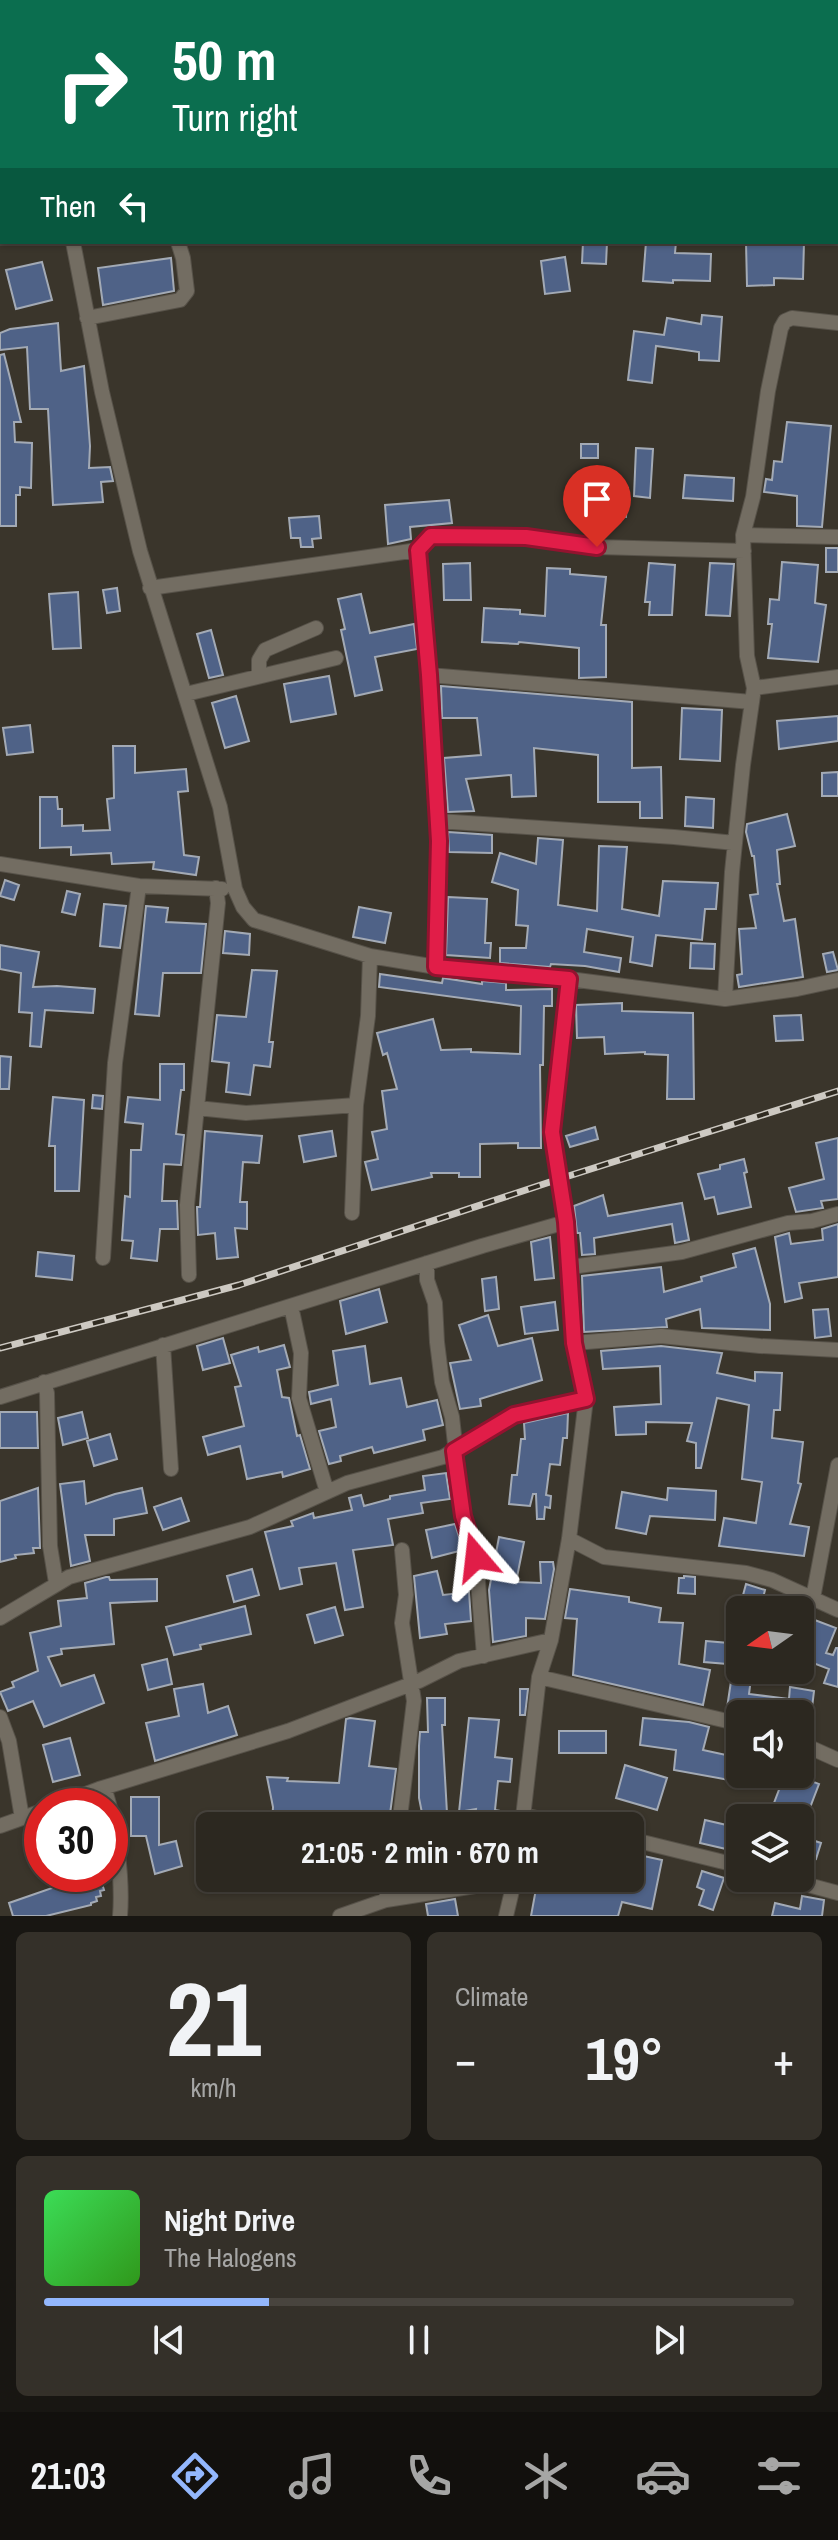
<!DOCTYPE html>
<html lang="en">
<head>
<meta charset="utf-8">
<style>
  body { margin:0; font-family:"Archivo Narrow",sans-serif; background:#343029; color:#f1f3f6; height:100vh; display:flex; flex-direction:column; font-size:30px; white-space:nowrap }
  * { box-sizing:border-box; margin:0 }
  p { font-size:26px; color:#a6a6a5 }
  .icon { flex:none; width:44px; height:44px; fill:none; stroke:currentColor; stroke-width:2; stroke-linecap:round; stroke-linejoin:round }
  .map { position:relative; height:1916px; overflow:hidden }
  .panel { display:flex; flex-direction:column; gap:16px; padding:16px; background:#181612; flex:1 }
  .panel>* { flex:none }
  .guide { position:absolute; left:0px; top:0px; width:838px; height:244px; box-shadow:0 2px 6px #0004,0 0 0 2px #48443e; background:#0b6e4f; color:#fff; overflow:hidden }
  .needle { width:52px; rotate:256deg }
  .tools { position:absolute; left:726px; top:1596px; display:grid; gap:16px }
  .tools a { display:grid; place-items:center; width:88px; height:88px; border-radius:12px; background:#2c2820; box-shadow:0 2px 6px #0004,0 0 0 2px #48443e; font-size:40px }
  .speed { position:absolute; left:24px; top:1788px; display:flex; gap:16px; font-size:40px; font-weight:700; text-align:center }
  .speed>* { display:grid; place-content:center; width:104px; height:104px; border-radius:50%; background:#2c2820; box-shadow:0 2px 6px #0004,0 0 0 2px #48443e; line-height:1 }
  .speed .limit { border:12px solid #d22; background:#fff; color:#111 }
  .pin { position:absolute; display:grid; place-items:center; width:68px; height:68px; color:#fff; margin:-82px -34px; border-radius:50% 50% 50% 0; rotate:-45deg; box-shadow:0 0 8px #0007 }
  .pin .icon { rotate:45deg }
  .me { position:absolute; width:88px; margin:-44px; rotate:343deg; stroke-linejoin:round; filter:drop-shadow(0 0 6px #0008) }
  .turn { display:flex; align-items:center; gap:28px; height:168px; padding:0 40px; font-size:36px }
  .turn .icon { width:104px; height:104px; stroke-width:2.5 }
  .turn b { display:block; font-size:56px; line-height:68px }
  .then { display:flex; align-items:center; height:76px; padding:0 40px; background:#0003; gap:16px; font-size:30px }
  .big { font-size:60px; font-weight:800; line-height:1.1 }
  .panel .tile { flex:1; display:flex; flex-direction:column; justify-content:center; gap:12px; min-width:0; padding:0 28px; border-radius:12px; background:#343029 }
  .panel .dial { align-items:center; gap:0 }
  .dial b { font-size:104px; line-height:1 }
  .song { display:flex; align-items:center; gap:24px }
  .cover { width:96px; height:96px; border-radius:12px; background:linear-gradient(135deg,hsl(130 70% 55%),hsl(110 70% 35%)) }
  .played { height:8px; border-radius:4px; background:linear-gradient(90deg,#93b7fd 30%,#48443e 30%) }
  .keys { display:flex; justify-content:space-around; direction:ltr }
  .heat { display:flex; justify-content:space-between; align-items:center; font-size:44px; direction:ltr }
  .panel .tiles { flex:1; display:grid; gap:16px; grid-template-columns:1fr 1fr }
  .tile:last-child { grid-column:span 2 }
  .trip { position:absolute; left:196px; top:1812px; width:448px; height:80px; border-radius:12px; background:#2c2820; box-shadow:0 2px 6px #0004,0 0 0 2px #48443e; font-weight:800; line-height:80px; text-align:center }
  .menu { display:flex; height:128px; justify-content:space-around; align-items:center; background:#12100d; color:#a6a6a5 }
  .menu .icon { width:56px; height:56px }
  .menu .selected { color:#93b7fd }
  .menu b { font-size:36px; color:#f1f3f6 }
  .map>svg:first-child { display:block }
  .building { fill:#4f6287; stroke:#a3aab5; stroke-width:2 }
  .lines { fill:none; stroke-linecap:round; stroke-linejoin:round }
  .minor-casing { stroke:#575249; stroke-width:16 }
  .trunk-casing { stroke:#575249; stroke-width:24 }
  .minor { stroke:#736d62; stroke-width:14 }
  .trunk { stroke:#b28a30; stroke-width:22 }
  .rail-casing { stroke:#cdc9c2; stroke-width:7 }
  .rail { stroke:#302b21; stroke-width:4; stroke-dasharray:12; stroke-linecap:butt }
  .route-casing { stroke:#92132f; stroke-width:20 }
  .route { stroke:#e11d48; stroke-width:14 }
</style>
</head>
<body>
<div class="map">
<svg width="838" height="1916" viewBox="0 0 838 1916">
  <rect width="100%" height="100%" fill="#3a352b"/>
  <path class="building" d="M583,242h24l-1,22 -24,-1z
    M646,242h30l-1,11 36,1 -1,27 -37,-1v3l-30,-2z
    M746,242h58l-1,37 -29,-1v7l-27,1z
    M565,257l5,34 -25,3 -4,-33z
    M171,258l3,33 -71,14 -5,-37z
    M42,262l10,38 -36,9 -10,-39z
    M702,315l20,2 -3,44 -20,-1v-8l-43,-6 -4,37 -24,-3 6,-49 30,4 3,-17 34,6z
    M58,323l3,48 23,-5 6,80 -1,22 21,-1 3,14 -12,1 2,20 -50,3 -5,-96h-18l-3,-62 -27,3v-17l10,-4z
    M4,354l17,68h-7l1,20 17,1 -1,45 -11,-1v8h-4v31h-16v-171z
    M787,422l44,4 -9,101 -25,-1v-30l-33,-4 2,-13 6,1 2,-19 8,1z
    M581,444h17v14h-17z
    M636,448l17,1 -3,49 -16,-2z
    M685,475l49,3 -1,23 -50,-3z
    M589,484l39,4 -2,29 -39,-4z
    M449,500l3,23 -42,4 1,12 -23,5 -3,-39z
    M319,516l2,22 -9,1 1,8h-12l-1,-9h-9l-2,-20z
    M826,548h12v24h-12z
    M782,562l36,3 -3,38 11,2 -8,57 -50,-4 4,-34h-4l2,-25 9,1z
    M470,563l1,37h-27l-1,-36z
    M649,563l26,2 -3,50h-23l1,-13h-5z
    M710,563l24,1 -4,52 -24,-1z
    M547,568l23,1v5l36,3 -5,48h5v52l-27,1v-30l-60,-6 -1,2 -36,-2 2,-34 36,2v4l25,2z
    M117,588l3,23 -13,2 -4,-23z
    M78,592l3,56 -28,1 -4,-55z
    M361,594l9,39 44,-9 3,25 -42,8 7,33 -27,6 -14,-66 4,-1 -7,-30z
    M211,630l12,45 -14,3 -12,-44z
    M329,676l7,38 -45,8 -7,-38z
    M441,686l191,16v66l29,-1 1,51h-22v-16h-42v-47l-64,-7 2,48 -24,1 -1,-22 -45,4 8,32 -26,1 -4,-54 37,-3 -4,-37h-35z
    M236,696l13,45 -24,7 -13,-45z
    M682,708l40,2 -2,51 -40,-2z
    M838,716v25l-59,8 -2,-28z
    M30,725l3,27 -26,3 -4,-27z
    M113,746h22v27l51,-4 2,22 -10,1 6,63 15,2 -3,18 -43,-6 1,-7 -42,2 -1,-11 -40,2v-8l-31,1v-51h17l1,12h4v17l21,-1v6l27,-1 -3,-31 7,-1z
    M838,772v24h-16v-23z
    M686,797l28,2 -1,29 -28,-2z
    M787,814l8,32 -18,4 3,34h-3l7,37 11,-2 8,58 -64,10 -2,-12 5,-1 -3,-45 17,-1 -6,-33 8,-1 -4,-38h-2l-6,-24 1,-8z
    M448,832l44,3v18l-43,-1z
    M538,838l25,2 -5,65 39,6 2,-65 28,1 -5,62 37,7 4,-35 55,2 -2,26h-11l-3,31 -46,-5 -4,31 -22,-4 3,-25 -46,-8 -3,23 37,6 -2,14 -34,-6 -34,-2 -1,3 -50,-4v-15h26l2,-22 -12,-1 2,-35 -26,-8 8,-29 36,11z
    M5,880l14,5 -5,15 -14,-4z
    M67,891l13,3 -5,21 -13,-3z
    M448,897l39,2 -2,44h6l-1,15 -44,-3z
    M104,904l22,2 -6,42 -20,-2z
    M146,906l22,2 -2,14 40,2 -5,49h-38l-4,43 -24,-2z
    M359,907l32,6 -6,30 -32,-6z
    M225,931l25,3 -1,21 -26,-2z
    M691,943l24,1 -1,25 -24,-1z
    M0,945l39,7 -6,35 24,-1 38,3 -2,24 -48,-3 -4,37 -11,-1 2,-33 -13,-1 2,-39 -21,-4z
    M833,952l5,18 -11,2 -4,-18z
    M252,970l25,1 -8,71h4l-3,25 -16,-2 -4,30 -24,-3 3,-29 -17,-2 5,-46 29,2z
    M380,974l62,9 1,-5 39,6v-3l24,2v7l46,-1v17h-8l-1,59h-3l1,83h-23v-5l-38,1v33h-21v-4h-28l1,4 -60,13 -7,-28 13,-3 -6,-27 15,-3 -5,-38 15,-2 -10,-36 -4,2 -6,-22 56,-14 8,31 30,-1v3l49,2 1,-48 -142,-19z
    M622,1003v8l71,2 1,86h-27l1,-44 -23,-1v-2l-40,2 -1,-17 -27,1 -1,-33z
    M801,1015l2,25 -27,1 -2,-25z
    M0,1056l11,1 -2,32h-9z
    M160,1064h24v26h-3l-5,44 8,1 -3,30 -17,-1 -2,37h15l1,28h-18l-3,32 -26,-3 2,-17 -11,-1 3,-44 5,1 1,-47h10l2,-26 -18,-2 3,-25 32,3z
    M93,1095l10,1 -1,13 -10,-1z
    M53,1097l31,3 -5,91h-24v-45h-6z
    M595,1127l3,12 -28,8 -4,-11z
    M205,1131l57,5 -3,27 -16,-1 -3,40h7v27l-12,-1 3,29 -21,2 -2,-26 -17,2 -1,-28h3z
    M332,1131l4,25 -32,6 -5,-26z
    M838,1138v61l-17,2 2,7 -27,4 -7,-24 35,-9 -8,-36z
    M744,1159l3,13 -3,1 7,34 -33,7 -4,-17 -9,2 -7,-25 22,-5v-4z
    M603,1195l5,21 74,-13 7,37 -14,3 -3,-19 -78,14 1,16 -13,1 -2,-22h-3l-3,-27z
    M838,1224v53l-39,6 3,15 -17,4 -10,-65 14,-4 2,11 32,-4 -1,-11z
    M550,1237l4,41 -19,2 -4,-38z
    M755,1248l15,56v26l-68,-2 -2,-19 -34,10 1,8 -83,5 -2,-56 79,-9 3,25 38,-11 -1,-4 35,-10 -3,-13z
    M38,1252l36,4 -2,24 -36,-4z
    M496,1277l3,32 -14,2 -3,-32z
    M379,1289l8,33 -41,12 -6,-33z
    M555,1302l3,28 -33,4 -4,-27z
    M828,1309l3,27 -16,2 -2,-28z
    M488,1315l10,31 34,-8 10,42 -62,19 1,7 -21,3 -10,-46 21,-3 -12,-35z
    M223,1338l7,25 -27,7 -6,-24z
    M284,1345l6,22 -13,3 5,27 7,1 8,38 3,-1 10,34 -27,8 -1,-5 -35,7 -7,-33 -32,9 -5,-18 41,-11 -9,-39 6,-1 -10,-31 27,-8 1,5z
    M365,1346l5,38 31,-6 6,29 30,-7 6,25 -20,5 2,10 -51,13 -2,-6 -32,9 1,5 -12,3 -10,-33 17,-4 -5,-28 -20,5 -2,-12 29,-7 -5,-34z
    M661,1346l61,7 -5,20 38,8v-9l27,1 -2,37h-6l-2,28 31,4 -5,41 3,1 -11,40 19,3 -5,29 -85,-10 5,-28 32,5 6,-41 -20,-3 7,-74 -32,-7 -16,70h-5v-25l-9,-2 5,-18 -46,-1v12l-30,1 -2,-28 47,-3 -1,-38 -57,3 -2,-18z
    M0,1412h37l1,36h-38z
    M82,1412l6,26 -25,7 -5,-27z
    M568,1413l-1,25h-4l-3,27 -10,-1 -4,31 5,1 -1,12 -5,-1 -1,12h-7l-1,-25h-3l-3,12 -21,-2 3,-29h5l4,-36h4l-1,-16z
    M110,1434l7,25 -23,7 -7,-25z
    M446,1473l4,26 -29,4 2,10 -35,6 5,26 -40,5 10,57 -18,3 -9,-47 -37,5 3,16 -22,5 -15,-57 28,-6 -2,-5 22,-8 1,5 38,-8 -3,-12 12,-3 3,11 26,-7v-3l35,-6 -2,-14z
    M84,1481l2,23 29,-10 27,-6 5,25 -33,6v16h-29l5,26 -19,5 -11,-82z
    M38,1488l2,60h-7l1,5 -19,2 1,3 -16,4v-61z
    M668,1488l48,3 -1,29 -65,-4 -4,18 -30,-6 6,-36 45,8z
    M181,1498l8,23 -26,9 -9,-23z
    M455,1524l8,26 -31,8 -6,-28z
    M499,1537l25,5 -8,40 25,1 -1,-21h13l1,7 -9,50 -19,-1v18l-33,6 -4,-52z
    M252,1569l7,26 -25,7 -7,-26z
    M437,1571l6,24 26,-3 2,29 -26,3 2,10 -27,4 -6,-62z
    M684,1576l11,1v17l-17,-1 1,-15h5z
    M106,1577h3l1,3 47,-1v22l-47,2 4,41 -53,5 1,5 -14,3 13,29 33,-11 10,28 -60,24 -11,-26 -25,10 -8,-19 14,-5 -2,-5 26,-11 -8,-38 31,-7 -3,-25 29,-3 -2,-15z
    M746,1584l19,6 -5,20h-21z
    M570,1589l59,8v5l32,6 -2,14 24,1 -4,41 31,6 -7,35 -130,-30 4,-56 -12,-1z
    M245,1606l6,28 -51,11 1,4 -27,6 -8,-28z
    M335,1607l8,28 -28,8 -8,-28z
    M812,1619l24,9 -10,25 7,2 3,-7h2v39l-14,-4 5,-14 -29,-11z
    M706,1641l34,3 -1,21 -35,-3z
    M167,1659l5,25 -24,6 -6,-25z
    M733,1668l19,3 -3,23 40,5 1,-12 24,4 -3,25 -38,-6v4h-23l1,-2 -24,-4z
    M203,1684l5,29 20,-7 9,29 -82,26 -9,-38 33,-7 -5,-27z
    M520,1689h8l-3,26h-5z
    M427,1698h18v27h-3l5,88h-25l-3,-15v-52l1,-14h8z
    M350,1718l25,3 -6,45 27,3 -6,45h-14v12h-104l1,-19 -6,-30 21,1 -1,3 52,2 7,-64z
    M469,1718l30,2 -4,37 17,2 -2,23 -12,-1 -3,29 17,3 -3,13h-36l3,-17 -17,3z
    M643,1718l46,4 20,5 -6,23 37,8 -5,23 -61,-11 2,-20 -36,-5z
    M559,1731h47v22h-47z
    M70,1738l10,37 -27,7 -10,-37z
    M625,1765l42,13 -10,32 -41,-12z
    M785,1774h8l26,10 -13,34h-66v25l-12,-4 -2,10 -26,-6 5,-23 26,6 7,-21 31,11z
    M131,1797h28v48l17,-4 6,25 -27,8 -9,-38h-15z
    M800,1836l21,7 -5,16 -16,-5z
    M630,1853l32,7 -10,49 -30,-7 -4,14h-87l7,-38h20l44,8 2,-8 26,5z
    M702,1871l22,7 -11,32 -14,-5 5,-15 -7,-3z
    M94,1874l1,4 5,-1 4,13 -4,1 1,5 -5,1 1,4 -6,2v2l-45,11h-33l-4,-13 49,-17 -1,-2z
    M802,1896l22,4 -2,16h-50l3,-13 25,6z
    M455,1899l3,17h-30l-2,-12z"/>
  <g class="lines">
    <defs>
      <path id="minor" d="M127,0v2
        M178,0l1,2
        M683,0v2
        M573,2l1,-2
        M793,2l5,-2
        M836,134l2,-1
        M73,242l29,150 38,159 80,256 15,82 8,18 11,13 116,36 66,11 133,12 156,20 72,-10 41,-9
        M87,318l93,-18 7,-9 -4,-33 -5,-16
        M743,535l95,2
        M418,550l11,125 10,166 -3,126
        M150,588l268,-38 13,-14 95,1 71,10 147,4
        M259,674v-14l6,-10 51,-22
        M429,675l323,27
        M754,688l84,-11
        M186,694l150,-36
        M438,821l236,16 61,6
        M0,864l139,22 83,3
        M725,999l7,-127 11,-107 11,-77 -7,-32 -4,-121 10,-38 15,-106 13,-63 4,-7 7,-3 46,5
        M197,1108l49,5 110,-8
        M352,1213l4,-108 12,-89 2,-60
        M103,1258l12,-195 24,-177
        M427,1263v17l8,23 2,39 5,40 10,35 11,99 13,41 8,99
        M571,1267l111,-15 106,-29 24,-2 26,-7
        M189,1275l-2,-70 31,-302 -2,-15
        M291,1306l10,47 -2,45 28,94
        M574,1343l87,-7 99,10 78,4
        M163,1345l8,124
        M44,1382l3,11 3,153 6,37
        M0,1397l482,-151 84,-24
        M569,1539l35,18 142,16 26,7 66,30
        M813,1598l25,-133
        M0,1618l69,-41 181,-50 97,-44 96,-26 71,-42 72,-16
        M539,1677l201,47
        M0,1717l9,24 13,77
        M800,1743l38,17
        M104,1788c12,33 19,93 16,128
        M54,1806l45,-17 189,-58 131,-50 40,-20 92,-21
        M523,1815l50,11
        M0,1826l42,-15
        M399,1826l15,-125 -12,-78 4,-28 -4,-45
        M522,1826l17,-149 12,-37 18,-101 17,-140 -12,-56 -2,-63 -6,-58 -14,-90 17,-153
        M630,1839l110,27
        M782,1878l56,15
        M386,1900l4,-22
        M340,1916l46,-16 129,-20
        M506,1916l9,-38"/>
      <path id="trunk" d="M43,2l3,-2
        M87,2l3,-2
        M0,27l2,-1
        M0,52l2,-2"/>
    </defs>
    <use href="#minor" class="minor-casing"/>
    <use href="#trunk" class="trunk-casing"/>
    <use href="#minor" class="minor"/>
    <use href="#trunk" class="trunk"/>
    <defs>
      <path id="rail" d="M0,1348l239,-63 320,-106 279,-88"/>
    </defs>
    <use href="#rail" class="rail-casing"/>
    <use href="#rail" class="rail"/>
  </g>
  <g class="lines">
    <defs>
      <path id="route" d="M476,1557l-13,-41 -9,-65 60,-36 72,-16 -12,-56 -8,-121 -14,-90 17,-153 -133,-12 3,-126 -10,-166 -11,-125 13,-14 95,1 71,10"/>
    </defs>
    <use href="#route" class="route-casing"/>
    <use href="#route" class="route"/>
  </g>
</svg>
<div class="tools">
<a><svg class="needle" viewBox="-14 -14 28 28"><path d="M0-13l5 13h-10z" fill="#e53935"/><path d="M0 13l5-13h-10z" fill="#a6a6a5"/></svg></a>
<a><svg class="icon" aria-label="sound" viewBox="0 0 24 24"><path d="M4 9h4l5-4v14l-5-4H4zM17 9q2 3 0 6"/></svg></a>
<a><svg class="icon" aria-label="layers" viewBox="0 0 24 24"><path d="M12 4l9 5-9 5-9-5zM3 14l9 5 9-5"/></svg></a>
</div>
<div class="speed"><div class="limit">30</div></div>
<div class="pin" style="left:597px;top:547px;background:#d93025"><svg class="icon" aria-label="arrive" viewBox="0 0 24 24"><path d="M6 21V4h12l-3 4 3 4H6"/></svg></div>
<svg class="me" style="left:476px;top:1557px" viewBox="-20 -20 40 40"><path d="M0-17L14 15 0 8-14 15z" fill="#e11d48" stroke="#fff" stroke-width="4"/></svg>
<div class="trip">21:05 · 2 min · 670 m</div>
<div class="guide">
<div class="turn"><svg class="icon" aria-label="right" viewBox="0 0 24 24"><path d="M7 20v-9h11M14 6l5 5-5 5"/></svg><div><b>50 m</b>Turn right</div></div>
<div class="then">Then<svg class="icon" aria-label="left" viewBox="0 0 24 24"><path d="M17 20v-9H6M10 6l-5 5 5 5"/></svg></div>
</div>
</div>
<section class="panel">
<div class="tiles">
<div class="tile dial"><b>21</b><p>km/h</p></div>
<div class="tile"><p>Climate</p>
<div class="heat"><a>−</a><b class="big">19°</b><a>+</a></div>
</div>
<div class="tile">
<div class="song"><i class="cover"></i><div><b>Night Drive</b><p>The Halogens</p></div></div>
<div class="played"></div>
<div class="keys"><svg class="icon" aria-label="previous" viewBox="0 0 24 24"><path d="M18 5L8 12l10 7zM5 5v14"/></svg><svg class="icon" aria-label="pause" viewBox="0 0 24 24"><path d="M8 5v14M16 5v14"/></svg><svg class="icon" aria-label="next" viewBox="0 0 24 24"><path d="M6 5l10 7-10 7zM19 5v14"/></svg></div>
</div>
</div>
</section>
<nav class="menu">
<b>21:03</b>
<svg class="icon selected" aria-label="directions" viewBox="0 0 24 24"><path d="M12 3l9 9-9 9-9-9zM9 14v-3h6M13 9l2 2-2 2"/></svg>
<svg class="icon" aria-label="music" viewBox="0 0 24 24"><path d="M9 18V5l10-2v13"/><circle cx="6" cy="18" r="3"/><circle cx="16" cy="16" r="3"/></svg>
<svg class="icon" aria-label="phone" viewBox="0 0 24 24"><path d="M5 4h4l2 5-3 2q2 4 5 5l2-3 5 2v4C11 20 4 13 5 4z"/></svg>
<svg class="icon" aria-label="climate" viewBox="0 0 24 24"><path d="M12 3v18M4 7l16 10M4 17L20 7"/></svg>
<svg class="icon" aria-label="car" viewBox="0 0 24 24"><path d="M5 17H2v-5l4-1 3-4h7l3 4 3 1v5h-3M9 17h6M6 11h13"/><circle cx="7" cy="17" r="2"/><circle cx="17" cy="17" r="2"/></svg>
<svg class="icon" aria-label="filters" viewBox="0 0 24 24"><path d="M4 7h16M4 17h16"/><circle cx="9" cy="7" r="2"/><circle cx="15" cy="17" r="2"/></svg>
</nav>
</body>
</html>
